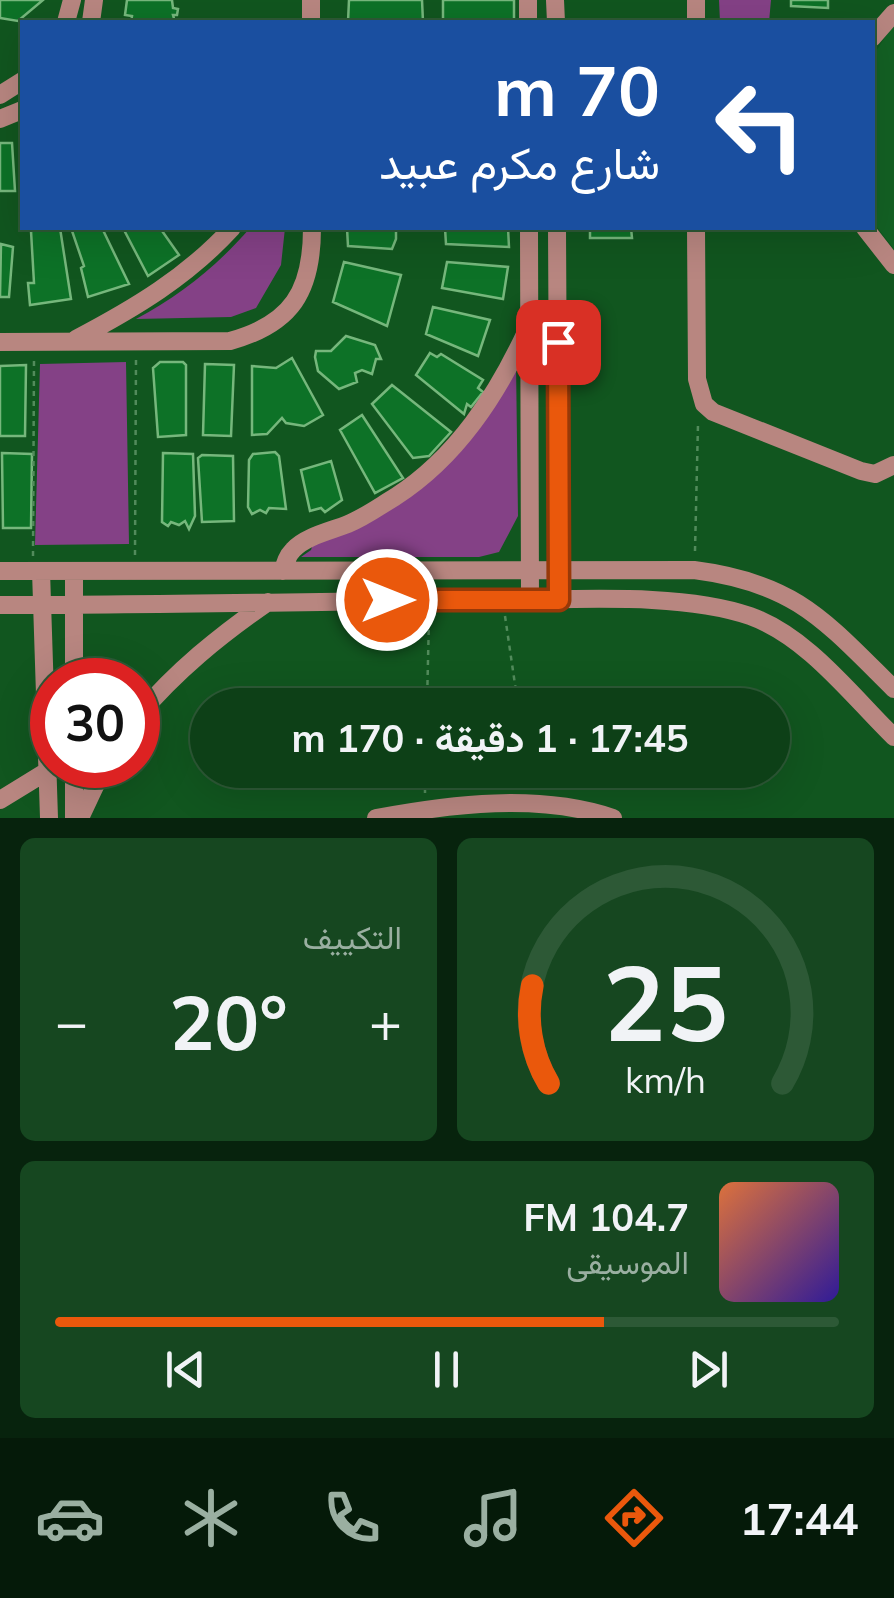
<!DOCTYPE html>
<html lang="ar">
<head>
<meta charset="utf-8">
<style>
  body { margin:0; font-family:Mulish,Vazirmatn,sans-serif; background:#164720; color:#f1f3f6; direction:rtl; height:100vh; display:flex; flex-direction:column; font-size:38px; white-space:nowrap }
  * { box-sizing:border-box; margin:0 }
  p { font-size:32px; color:#9aafa1 }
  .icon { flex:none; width:55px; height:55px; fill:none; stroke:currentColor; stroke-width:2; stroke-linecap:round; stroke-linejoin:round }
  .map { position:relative; height:818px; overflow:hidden; direction:ltr }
  .drawer { display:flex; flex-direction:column; gap:20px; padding:20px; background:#07230d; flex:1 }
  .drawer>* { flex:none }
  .guide { position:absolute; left:20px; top:20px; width:855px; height:210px; border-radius:0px; box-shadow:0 10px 40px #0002,0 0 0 2px #2d5936; direction:rtl; background:#1a4fa0; color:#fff; overflow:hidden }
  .speed { position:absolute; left:30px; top:658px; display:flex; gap:20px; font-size:50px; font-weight:700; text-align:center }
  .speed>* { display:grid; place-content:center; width:130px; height:130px; border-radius:50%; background:#0d4017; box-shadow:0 10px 40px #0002,0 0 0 2px #2d5936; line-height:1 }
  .speed .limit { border:15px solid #d22; background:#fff; color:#111 }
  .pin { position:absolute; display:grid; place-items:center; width:85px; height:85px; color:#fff; margin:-42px; border-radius:20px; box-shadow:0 5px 15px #0006 }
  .me { position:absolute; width:110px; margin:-55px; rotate:90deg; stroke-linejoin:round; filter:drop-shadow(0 0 8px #0008) }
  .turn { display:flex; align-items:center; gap:35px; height:210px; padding:0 50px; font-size:45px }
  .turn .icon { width:130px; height:130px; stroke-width:2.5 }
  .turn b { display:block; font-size:70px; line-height:85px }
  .big { font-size:75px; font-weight:700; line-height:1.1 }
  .drawer .card { flex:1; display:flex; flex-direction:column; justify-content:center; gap:15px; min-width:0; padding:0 35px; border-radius:15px; background:#164720 }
  .drawer .dial { align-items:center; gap:0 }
  .dial svg { height:260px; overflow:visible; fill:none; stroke:#2d5936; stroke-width:7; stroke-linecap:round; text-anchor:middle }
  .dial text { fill:#f1f3f6; stroke:none }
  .song { display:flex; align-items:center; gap:30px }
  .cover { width:120px; height:120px; border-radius:15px; background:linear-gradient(135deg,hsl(20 70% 55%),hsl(250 70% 35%)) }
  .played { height:10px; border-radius:5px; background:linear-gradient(90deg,#ea580c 70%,#2d5936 70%) }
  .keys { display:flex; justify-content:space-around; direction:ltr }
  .heat { display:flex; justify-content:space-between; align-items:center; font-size:55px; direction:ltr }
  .drawer .tiles { flex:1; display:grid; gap:20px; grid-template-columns:1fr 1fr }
  .card:last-child { grid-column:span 2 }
  .trip { position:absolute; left:190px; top:688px; width:600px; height:100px; border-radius:50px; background:#0d4017; box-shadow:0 10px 40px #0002,0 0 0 2px #2d5936; font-weight:700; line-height:100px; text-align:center; direction:rtl }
  .menu { display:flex; height:160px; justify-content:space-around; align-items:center; background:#051a09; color:#9aafa1 }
  .menu .icon { width:70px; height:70px }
  .menu .current { color:#ea580c }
  .menu b { font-size:45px; color:#f1f3f6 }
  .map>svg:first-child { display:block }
  .built { fill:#136124 }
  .green { fill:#844186 }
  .building { fill:#0d7227; stroke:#76b77c; stroke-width:2.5 }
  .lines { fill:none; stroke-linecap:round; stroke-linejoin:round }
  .path { stroke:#528b5b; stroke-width:2.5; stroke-dasharray:5 5; stroke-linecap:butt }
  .street { stroke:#b88680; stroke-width:18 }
  .route-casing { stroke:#983908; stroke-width:25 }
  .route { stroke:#ea580c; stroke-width:18 }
</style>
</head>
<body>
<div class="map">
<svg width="894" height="818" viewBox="0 0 894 818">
  <rect width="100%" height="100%" fill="#11561f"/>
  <path class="built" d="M894,23v226l-21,-27v-166z"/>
  <path class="green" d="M719,0h52l-2,22h-49z
    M250,228h35l-4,37 -25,43 -25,9 -95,2c44,-23 82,-54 114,-91z
    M126,362l3,182 -94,1 5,-181z
    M516,363l2,153 -19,36 -20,5h-178l10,-7 3,-9 104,-54z"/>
  <path class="building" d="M0,0h43l-25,21 -18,-3z
    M127,0h45l1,8 5,1 -1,6h-4l2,7h-44l1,-6 -7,-1z
    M349,0h73l1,22h-75z
    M443,0h71v22h-71z
    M791,0h37v8l-37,-2z
    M0,143h12l3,48h-15z
    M60,228l11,71 -41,6 -2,-22h6l-3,-52z
    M71,228h31l27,56 -41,13 -7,-29 3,-2z
    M123,228h37l19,27 -31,21z
    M347,228h49v11l-4,10 -44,-3z
    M445,228h63l1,19 -63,-3z
    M590,228h41l1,10h-42z
    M1,244l12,3 -4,50h-9z
    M344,262l57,13 -14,51 -54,-24z
    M447,262l61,5 -5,32 -61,-11z
    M433,307l57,13 -12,36 -52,-22z
    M346,336l29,9 6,14h-5l-4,15 -10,-4 -7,3 2,9 -18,7 -21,-18 -3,-14 1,-6h15z
    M430,353l7,4 4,-3 42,26 -5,8 5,4 -12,15 -4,-3 -3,10 -48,-39z
    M292,358l31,57 -19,11 -18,-3 -4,-5 -15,16 -15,1v-69l24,2z
    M160,362h23l3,3v70l-28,2 -5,-69z
    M205,364l29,1 -3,71 -28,-1z
    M26,365l-1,71h-25v-70z
    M392,385l59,47 -22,24 -16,2 -41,-54z
    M362,415l41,63 -28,15 -35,-63z
    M275,452l4,4 7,53 -17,-1 -3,5 -6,-3 -8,4 -4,-7 1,-47 4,-6z
    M2,453l30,1 -1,74h-28z
    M163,453l30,1 2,62 -6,13 -4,-8 -6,4 -8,-3 -3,4 -6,-4z
    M202,455l31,1 1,65 -32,1 -4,-64z
    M331,461l11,39 -17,12 -4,-4 -11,3 -9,-41z"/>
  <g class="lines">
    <path class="path" d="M695,551l3,-127
      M135,555l1,-197
      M33,556l1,-197
      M505,616l13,89
      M427,705l2,-89
      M528,770l3,18
      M425,793v-23"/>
    <path class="street" d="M311,0v22
      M528,0v22
      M555,0l1,22
      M696,0v22
      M66,22l6,-22
      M91,22l3,-22
      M872,38l22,-25
      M0,95l22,-14
      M0,119l22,-9
      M529,228l1,372
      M557,228l2,372
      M696,228l1,151 7,25 9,8 148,59 14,3 19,-9
      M865,228l29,37
      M76,339c59,-31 111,-62 156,-111
      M0,342l230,-1c62,-17 82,-50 82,-113
      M0,571l694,-1c102,13 131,51 200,119
      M41,571l8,247
      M74,571v109
      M283,571c2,-8 4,-15 10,-21 13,-14 38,-19 55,-26 17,-7 32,-18 47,-27 62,-40 102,-102 132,-167
      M0,605c167,0 334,-4 501,-5 74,0 179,-8 249,16 58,21 101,79 144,121
      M138,716c38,-45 81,-80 130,-114
      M74,765v53
      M0,800l49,-30
      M80,818l25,-53
      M376,818c75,-14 163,-25 237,0"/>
  </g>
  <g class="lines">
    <defs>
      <path id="route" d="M387,600h172l-1,-258"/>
    </defs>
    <use href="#route" class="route-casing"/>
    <use href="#route" class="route"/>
  </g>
</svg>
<div class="speed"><div class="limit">30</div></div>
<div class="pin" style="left:558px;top:342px;background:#d93025"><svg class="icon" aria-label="arrive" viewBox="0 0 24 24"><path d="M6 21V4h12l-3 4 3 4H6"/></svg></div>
<svg class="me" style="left:387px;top:600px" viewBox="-20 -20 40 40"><circle r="17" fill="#ea580c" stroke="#fff" stroke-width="3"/><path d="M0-11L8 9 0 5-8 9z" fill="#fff"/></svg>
<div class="trip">17:45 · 1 دقيقة · 170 m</div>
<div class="guide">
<div class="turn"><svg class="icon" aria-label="left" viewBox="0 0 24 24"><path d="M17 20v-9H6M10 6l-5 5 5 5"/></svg><div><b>70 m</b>شارع مكرم عبيد</div></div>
</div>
</div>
<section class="drawer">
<div class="tiles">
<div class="card dial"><svg viewBox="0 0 100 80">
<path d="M14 69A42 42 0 1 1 86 69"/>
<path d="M14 69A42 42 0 0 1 9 39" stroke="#ea580c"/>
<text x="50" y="56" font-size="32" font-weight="700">25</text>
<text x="50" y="72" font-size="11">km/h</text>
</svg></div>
<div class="card"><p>التكييف</p>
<div class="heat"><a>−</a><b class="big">20°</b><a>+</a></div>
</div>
<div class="card">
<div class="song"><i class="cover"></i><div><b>104.7 FM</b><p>الموسيقى</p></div></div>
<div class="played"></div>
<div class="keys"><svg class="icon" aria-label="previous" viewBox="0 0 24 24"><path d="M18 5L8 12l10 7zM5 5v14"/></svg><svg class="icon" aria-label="pause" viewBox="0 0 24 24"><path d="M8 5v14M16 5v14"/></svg><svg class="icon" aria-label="next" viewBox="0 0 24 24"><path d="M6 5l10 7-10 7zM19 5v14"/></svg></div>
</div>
</div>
</section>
<nav class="menu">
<b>17:44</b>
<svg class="icon current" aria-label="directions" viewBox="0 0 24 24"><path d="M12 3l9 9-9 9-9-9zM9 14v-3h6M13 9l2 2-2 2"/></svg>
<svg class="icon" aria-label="music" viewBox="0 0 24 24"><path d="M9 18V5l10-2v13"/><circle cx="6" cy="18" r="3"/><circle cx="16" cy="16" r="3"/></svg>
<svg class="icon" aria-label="phone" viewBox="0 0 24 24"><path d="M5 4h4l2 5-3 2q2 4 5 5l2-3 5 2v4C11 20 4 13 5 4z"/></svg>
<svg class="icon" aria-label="climate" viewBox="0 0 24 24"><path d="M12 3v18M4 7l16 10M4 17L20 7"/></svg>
<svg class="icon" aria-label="car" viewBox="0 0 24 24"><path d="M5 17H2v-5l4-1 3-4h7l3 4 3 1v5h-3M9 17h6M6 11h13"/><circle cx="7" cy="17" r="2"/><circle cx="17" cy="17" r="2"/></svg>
</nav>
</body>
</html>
